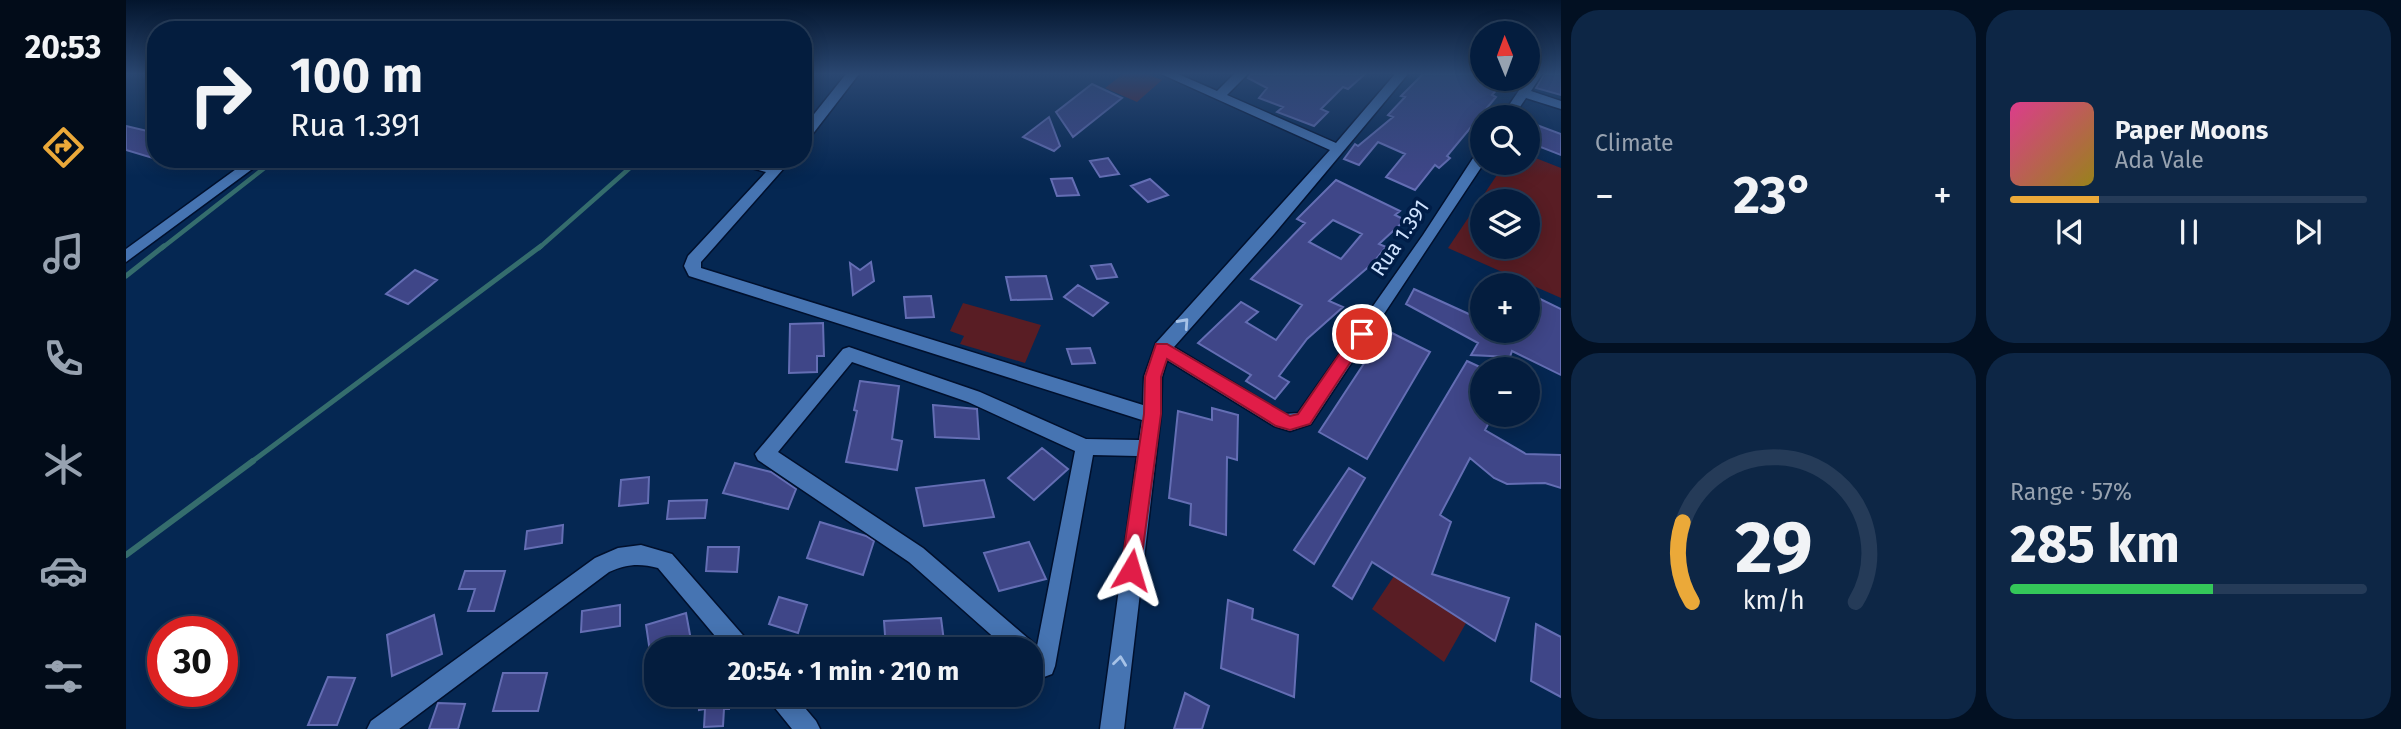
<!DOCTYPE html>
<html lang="en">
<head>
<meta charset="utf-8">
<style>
  body { margin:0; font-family:"Fira Sans",sans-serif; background:#0d2645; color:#f1f3f6; height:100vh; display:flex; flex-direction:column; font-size:26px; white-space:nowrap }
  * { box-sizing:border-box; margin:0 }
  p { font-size:23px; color:#97a2b0 }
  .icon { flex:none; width:38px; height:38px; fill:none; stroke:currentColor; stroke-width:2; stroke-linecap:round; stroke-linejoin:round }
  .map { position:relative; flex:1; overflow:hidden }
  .details { display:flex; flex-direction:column; gap:10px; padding:10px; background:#021022; width:840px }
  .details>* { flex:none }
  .top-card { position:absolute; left:21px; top:21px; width:665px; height:147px; border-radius:28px; box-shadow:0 4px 18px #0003,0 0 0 2px #253b58; background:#041d3e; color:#f1f3f6; overflow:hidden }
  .needle { width:46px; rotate:359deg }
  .buttons { position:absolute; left:1344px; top:21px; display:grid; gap:14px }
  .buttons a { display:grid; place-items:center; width:70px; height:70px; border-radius:50%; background:#041d3e; box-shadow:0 4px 18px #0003,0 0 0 2px #253b58; font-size:35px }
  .speed { position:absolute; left:21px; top:616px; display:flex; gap:14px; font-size:35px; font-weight:700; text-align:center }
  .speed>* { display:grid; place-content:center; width:91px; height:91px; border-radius:50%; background:#041d3e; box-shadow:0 4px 18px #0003,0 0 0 2px #253b58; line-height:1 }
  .speed .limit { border:10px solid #d22; background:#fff; color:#111 }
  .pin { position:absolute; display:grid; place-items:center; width:60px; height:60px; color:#fff; margin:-30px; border:4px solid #fff; border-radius:50%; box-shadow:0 2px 7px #0007 }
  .me { position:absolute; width:77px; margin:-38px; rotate:7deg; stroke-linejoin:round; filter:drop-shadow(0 0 5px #0008) }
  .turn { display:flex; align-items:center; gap:24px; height:147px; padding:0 28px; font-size:32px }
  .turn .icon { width:91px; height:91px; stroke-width:2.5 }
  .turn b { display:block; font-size:49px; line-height:60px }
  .big { font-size:52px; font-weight:700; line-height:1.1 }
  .details .card { flex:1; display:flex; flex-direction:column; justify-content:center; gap:10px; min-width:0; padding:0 24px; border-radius:28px; background:#0d2645 }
  .details .dial { align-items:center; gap:0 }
  .dial svg { height:182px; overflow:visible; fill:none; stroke:#253b58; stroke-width:7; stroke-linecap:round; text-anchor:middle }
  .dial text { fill:#f1f3f6; stroke:none }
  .song { display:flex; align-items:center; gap:21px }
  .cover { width:84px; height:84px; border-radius:10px; background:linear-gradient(135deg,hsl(330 70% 55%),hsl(50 70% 35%)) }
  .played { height:7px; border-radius:4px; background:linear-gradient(90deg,#eba939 25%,#253b58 25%) }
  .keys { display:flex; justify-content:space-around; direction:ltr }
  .heat { display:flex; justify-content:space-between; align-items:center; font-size:38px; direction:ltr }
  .charge { height:10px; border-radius:5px; background:linear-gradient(90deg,#34c759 57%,#253b58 0) }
  .details .tiles { flex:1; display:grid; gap:10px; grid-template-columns:repeat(2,1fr) }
  .trip { position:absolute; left:518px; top:637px; width:399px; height:70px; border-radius:28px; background:#041d3e; box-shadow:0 4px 18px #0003,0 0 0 2px #253b58; font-weight:700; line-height:70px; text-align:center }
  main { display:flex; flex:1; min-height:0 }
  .menu { display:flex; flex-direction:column; width:126px; justify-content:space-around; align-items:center; background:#020c19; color:#97a2b0 }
  .menu .icon { width:49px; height:49px }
  .menu .selected { color:#eba939 }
  .menu b { font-size:32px; color:#f1f3f6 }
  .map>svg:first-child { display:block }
  .green { fill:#591d24; fill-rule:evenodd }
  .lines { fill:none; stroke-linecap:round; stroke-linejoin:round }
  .stream-far2 { stroke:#356d6d; stroke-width:4.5 }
  .stream-far1 { stroke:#356d6d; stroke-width:5 }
  .stream { stroke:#356d6d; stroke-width:6 }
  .building { fill:#3f4688; stroke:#646eb4; stroke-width:2; fill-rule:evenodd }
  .street-casing { stroke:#00102d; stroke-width:3 }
  .street { fill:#4674b2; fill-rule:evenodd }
  .oneway { stroke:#a6c2e7 }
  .route { fill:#e11d48; stroke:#92132f; stroke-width:2 }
  .labels { text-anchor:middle; stroke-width:7; stroke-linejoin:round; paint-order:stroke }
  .street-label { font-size:21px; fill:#cfe3fe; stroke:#001d47 }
</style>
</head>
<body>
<main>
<nav class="menu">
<b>20:53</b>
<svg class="icon selected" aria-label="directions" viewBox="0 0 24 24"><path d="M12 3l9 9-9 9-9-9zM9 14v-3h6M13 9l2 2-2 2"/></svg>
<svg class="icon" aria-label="music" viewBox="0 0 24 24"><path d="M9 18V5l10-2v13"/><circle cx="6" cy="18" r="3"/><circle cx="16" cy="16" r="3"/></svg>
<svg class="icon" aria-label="phone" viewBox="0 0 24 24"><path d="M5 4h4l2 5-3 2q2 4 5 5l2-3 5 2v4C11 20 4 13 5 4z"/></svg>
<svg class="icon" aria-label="climate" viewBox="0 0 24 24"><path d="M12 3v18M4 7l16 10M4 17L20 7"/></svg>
<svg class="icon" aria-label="car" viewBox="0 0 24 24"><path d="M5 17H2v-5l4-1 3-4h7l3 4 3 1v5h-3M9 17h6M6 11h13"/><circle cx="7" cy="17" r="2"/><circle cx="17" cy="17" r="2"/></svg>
<svg class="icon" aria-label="filters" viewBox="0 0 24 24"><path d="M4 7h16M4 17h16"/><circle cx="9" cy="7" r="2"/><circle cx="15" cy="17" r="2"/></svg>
</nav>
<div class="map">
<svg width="1435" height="729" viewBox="0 0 1435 729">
  <rect width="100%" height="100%" fill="#052752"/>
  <path class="green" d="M997,74h24l15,6 -25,22 -32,-14z
    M1402,155l33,13v130l-113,-50 57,-85h23zM1356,201h46v46h-46z
    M837,303l78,22 -16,38 -65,-19 4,-8 -14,-5z
    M1268,576l72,47 -22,39 -72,-53z"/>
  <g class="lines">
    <path class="stream-far2" d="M36,248l114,-89
      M413,248l101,-89"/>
    <path class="stream-far1" d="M0,276l38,-30
      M124,463l291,-217"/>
    <path class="stream" d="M0,555l127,-94"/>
  </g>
  <path class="building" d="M1124,74h115l-17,15 -5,-2 -22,22 7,3 -14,14 -37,-14 6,-5 -24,-9 8,-10 -19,-10z
    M1297,74h54l5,5h24l-14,16 4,2 -49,59 3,2 -11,10 -4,-3 -20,25 -29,-13 19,-23 -27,-12 -19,23 -15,-6 11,-15 3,2 35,-29 -5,-2 17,-18 -4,-1z
    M1418,74h17v21l-25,-7z
    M966,84l30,14 -49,39 -17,-25z
    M923,117l11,29 -6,5 -31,-14z
    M1408,124l27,10v21l-33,-13v-11z
    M0,126l30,7v26l-30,-9z
    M982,158l11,16 -19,3 -10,-16z
    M946,178l7,17 -22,1 -6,-17z
    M1024,179l18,16 -20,7 -17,-16z
    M1210,180l64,31 -5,4 10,5 -26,24 7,3 -13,16 -44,38 14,6 -36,32 -28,37 10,6 -14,17 -29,-18 5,-6 -53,-32 43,-41 17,10 -12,10 30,18 26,-35 -51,-26 54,-56 -8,-4zM1207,220l29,14 -21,25 -32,-17z
    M745,262l3,19 -21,14 -3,-32 10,7z
    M985,264l6,13 -20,2 -6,-13z
    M289,270l22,10 -29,24 -22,-10z
    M920,276l6,23 -41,1 -5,-23z
    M952,285l30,18 -15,13 -29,-19z
    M1288,289l68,31v11h25l21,4v-28l4,-12 29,14v66l-49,-24 -2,6 -39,-2 7,-12 -72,-39z
    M805,296l3,21 -28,1 -2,-21z
    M697,323l1,33h-7v16l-28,1 1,-49z
    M1260,330l44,22 -63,107 -48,-27z
    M964,348l5,15 -23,1 -5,-15z
    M1341,361l15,7v47h11l-8,15 41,24 35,1v33l-16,-5 -38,1 -13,-6 -24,-20 -30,57 11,7 -19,52 77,24 -14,43 -123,-79 -20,37 -19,-13z
    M734,381l39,5 -7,53 10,2 -5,29 -51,-8 11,-51 -3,-1z
    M807,405l44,4 2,30 -44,-2z
    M1086,408l26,7 -1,45 -10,-3 -1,78 -36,-10 1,-21 -22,-6 9,-87 34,9z
    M916,448l26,21 -34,31 -26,-22z
    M609,463l36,9 25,17 -8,20 -65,-16z
    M1223,468l16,10 -51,86 -20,-14z
    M523,477l-1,26 -29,3 2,-26z
    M858,480l10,37 -70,9 -8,-38z
    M581,500l-2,18 -38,1 2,-18z
    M694,522l46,14 8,5 -11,34 -56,-17z
    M437,525l-1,18 -37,6 2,-18z
    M903,542l17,37 -47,12 -15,-38z
    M582,547h31l-2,25 -31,-1z
    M339,571h40l-11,40h-26l7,-22h-16z
    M653,597l28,8 -9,28 -29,-9z
    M1102,600l25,9 -1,10 46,16 -4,62 -73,-29z
    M494,605v21l-39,6 1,-21z
    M560,613l5,27 -41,12 -4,-27z
    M308,615l8,39 -50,22 -5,-41z
    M815,618l4,31h-59l-2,-28z
    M1410,624l25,13v60l-30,-16z
    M377,673h44l-9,38h-45z
    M202,677l27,1 -18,47h-29z
    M1059,693l24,13 -7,23h-28z
    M574,695h29v14h-5l-1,17 -19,1 1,-18 -6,1z
    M312,703l27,1 -7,25h-29z"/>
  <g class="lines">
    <defs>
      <path id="street" d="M720,74h13l-51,66 -5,1v-13z
        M1035,74h17l39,17 17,-17h14l-21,21 109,48 59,-69h13l-134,160 -100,113 111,67 13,-1 125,-178 54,-83 5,-1 2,12 -173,261 -21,7 -16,-5 -107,-66 -5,17 -1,37 -37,315h-24l37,-273 -44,-1 -38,211 -3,8 -8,3 -13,-7v-21h-24l-98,-87 -151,-102 -3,-6 88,-105 6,-2 131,45 106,47 53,1 3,-20 -453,-144 -5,-10 4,-10 78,-84 -36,-10 -2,-3h25l19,5 5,-5h15l-91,103v6l442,137 1,-28 12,-34 174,-193zM726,362l116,40 107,49 -38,195 -114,-98 -145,-96z
        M1404,74h12l-11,17 30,10v8l-35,-11 -13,19h-12z
        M124,159h16l-140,103v-13z
        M515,545l31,9 76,87 3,8h-25l-68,-81c-18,-5 -32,-4 -49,4l-210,157h-32l4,-8 224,-163 23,-10z
        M641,695h27l22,26 4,8h-28l-21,-26z"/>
    </defs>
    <use href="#street" class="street-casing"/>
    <use href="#street" class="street"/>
  </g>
  <defs><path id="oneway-chevron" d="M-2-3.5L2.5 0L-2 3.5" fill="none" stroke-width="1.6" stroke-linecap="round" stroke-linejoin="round" transform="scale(1.75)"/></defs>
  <g class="oneway">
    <use href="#oneway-chevron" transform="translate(1058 323) rotate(-48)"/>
    <use href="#oneway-chevron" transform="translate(994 661) rotate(-83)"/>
  </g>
  <linearGradient id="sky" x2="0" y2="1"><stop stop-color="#03152d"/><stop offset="0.42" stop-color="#2a4771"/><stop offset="1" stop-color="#2a4771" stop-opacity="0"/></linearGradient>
  <rect width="1435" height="176" fill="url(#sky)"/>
  <path class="route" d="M1236,328l7,6 -59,90 -20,6 -14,-4 -109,-67 -6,18v37l-21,156 -2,6 -7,3 -7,-3 -3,-6 23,-156 1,-37 11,-33h11l123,72 8,-2 58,-84z"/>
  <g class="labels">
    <g class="street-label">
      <text transform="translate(1274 238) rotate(-56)" y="7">Rua 1.391</text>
    </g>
  </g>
</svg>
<div class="buttons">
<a><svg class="needle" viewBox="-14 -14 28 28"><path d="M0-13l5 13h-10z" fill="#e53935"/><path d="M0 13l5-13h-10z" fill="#97a2b0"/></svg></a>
<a><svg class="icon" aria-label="search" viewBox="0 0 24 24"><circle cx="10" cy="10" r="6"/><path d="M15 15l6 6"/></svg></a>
<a><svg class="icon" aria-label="layers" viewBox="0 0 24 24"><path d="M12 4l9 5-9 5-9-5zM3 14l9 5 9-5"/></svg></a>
<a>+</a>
<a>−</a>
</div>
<div class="speed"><div class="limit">30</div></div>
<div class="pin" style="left:1236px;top:334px;background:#d93025"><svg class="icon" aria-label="arrive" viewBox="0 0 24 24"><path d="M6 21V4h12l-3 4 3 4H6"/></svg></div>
<svg class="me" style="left:1005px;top:570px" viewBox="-20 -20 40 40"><path d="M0-17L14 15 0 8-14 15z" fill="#e11d48" stroke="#fff" stroke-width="4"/></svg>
<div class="trip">20:54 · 1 min · 210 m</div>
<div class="top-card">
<div class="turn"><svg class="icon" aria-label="right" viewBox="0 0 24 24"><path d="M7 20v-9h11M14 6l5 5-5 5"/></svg><div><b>100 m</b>Rua 1.391</div></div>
</div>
</div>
<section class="details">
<div class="tiles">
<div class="card"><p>Climate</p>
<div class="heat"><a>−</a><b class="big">23°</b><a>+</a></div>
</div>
<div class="card">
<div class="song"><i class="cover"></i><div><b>Paper Moons</b><p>Ada Vale</p></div></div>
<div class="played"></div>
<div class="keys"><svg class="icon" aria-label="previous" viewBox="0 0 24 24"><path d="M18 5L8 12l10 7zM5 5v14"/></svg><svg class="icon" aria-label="pause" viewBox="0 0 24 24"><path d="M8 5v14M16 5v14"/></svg><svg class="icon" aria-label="next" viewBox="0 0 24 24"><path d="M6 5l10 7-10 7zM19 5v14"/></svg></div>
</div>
<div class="card dial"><svg viewBox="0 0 100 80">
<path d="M14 69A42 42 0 1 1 86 69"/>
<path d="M14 69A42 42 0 0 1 10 34" stroke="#eba939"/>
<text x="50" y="56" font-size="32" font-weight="700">29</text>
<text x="50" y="72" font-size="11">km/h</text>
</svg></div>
<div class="card"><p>Range · 57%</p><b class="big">285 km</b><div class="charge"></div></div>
</div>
</section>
</main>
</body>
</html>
